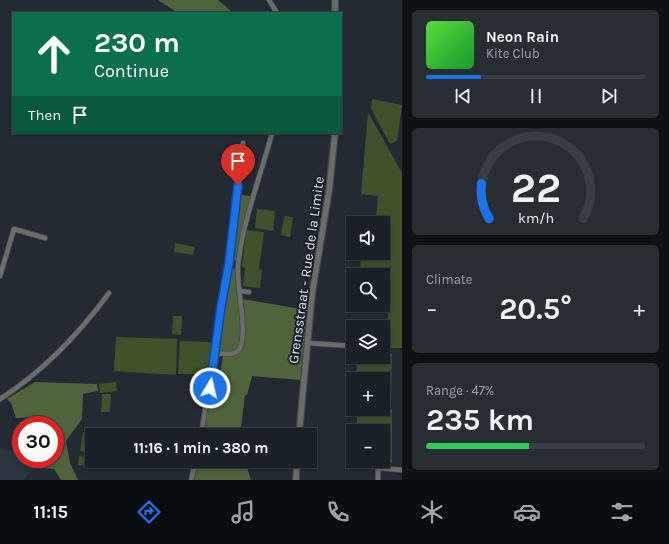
<!DOCTYPE html>
<html lang="en">
<head>
<meta charset="utf-8">
<style>
  body { margin:0; font-family:Karla,sans-serif; background:#272d33; color:#f1f3f6; height:100vh; display:flex; flex-direction:column; font-size:15px; white-space:nowrap }
  * { box-sizing:border-box; margin:0 }
  p { font-size:13px; color:#9fa3a7 }
  .icon { flex:none; width:22px; height:22px; fill:none; stroke:currentColor; stroke-width:2; stroke-linecap:round; stroke-linejoin:round }
  .map { position:relative; flex:1; overflow:hidden }
  .side { display:flex; flex-direction:column; gap:10px; padding:10px; background:#0e1215; width:267px }
  .side>* { flex:none }
  .banner { position:absolute; left:12px; top:12px; width:330px; height:122px; border-radius:0px; box-shadow:0 2px 6px #0003,0 0 0 1px #383e44; background:#0b6e4f; color:#fff; overflow:hidden }
  .buttons { position:absolute; left:346px; top:216px; display:grid; gap:8px }
  .buttons a { display:grid; place-items:center; width:44px; height:44px; border-radius:0px; background:#1a2027; box-shadow:0 2px 6px #0003,0 0 0 1px #383e44; font-size:20px }
  .speed { position:absolute; left:12px; top:416px; display:flex; gap:8px; font-size:20px; font-weight:700; text-align:center }
  .speed>* { display:grid; place-content:center; width:52px; height:52px; border-radius:50%; background:#1a2027; box-shadow:0 2px 6px #0003,0 0 0 1px #383e44; line-height:1 }
  .speed .limit { border:6px solid #d22; background:#fff; color:#111 }
  .pin { position:absolute; display:grid; place-items:center; width:34px; height:34px; color:#fff; margin:-41px -17px; border-radius:50% 50% 50% 0; rotate:-45deg; box-shadow:0 0 4px #0007 }
  .pin .icon { rotate:45deg }
  .me { position:absolute; width:44px; margin:-22px; rotate:9deg; stroke-linejoin:round; filter:drop-shadow(0 0 3px #0008) }
  .turn { display:flex; align-items:center; gap:14px; height:84px; padding:0 16px; font-size:18px }
  .turn .icon { width:52px; height:52px; stroke-width:2.5 }
  .turn b { display:block; font-size:28px; line-height:34px }
  .then { display:flex; align-items:center; height:38px; padding:0 16px; background:#0003; gap:8px; font-size:15px }
  .big { font-size:30px; font-weight:700; line-height:1.1 }
  .side .widget { flex:1; display:flex; flex-direction:column; justify-content:center; gap:6px; min-width:0; padding:0 14px; border-radius:6px; background:#272d33 }
  .side .dial { align-items:center; gap:0 }
  .dial svg { height:104px; overflow:visible; fill:none; stroke:#383e44; stroke-width:7; stroke-linecap:round; text-anchor:middle }
  .dial text { fill:#f1f3f6; stroke:none }
  .song { display:flex; align-items:center; gap:12px }
  .cover { width:48px; height:48px; border-radius:6px; background:linear-gradient(135deg,hsl(110 70% 55%),hsl(130 70% 35%)) }
  .played { height:4px; border-radius:2px; background:linear-gradient(90deg,#1a73e8 25%,#383e44 25%) }
  .keys { display:flex; justify-content:space-around; direction:ltr }
  .heat { display:flex; justify-content:space-between; align-items:center; font-size:22px; direction:ltr }
  .charge { height:6px; border-radius:3px; background:linear-gradient(90deg,#34c759 47%,#383e44 0) }
  .trip { position:absolute; left:85px; top:428px; width:232px; height:40px; border-radius:0px; background:#1a2027; box-shadow:0 2px 6px #0003,0 0 0 1px #383e44; font-weight:700; line-height:40px; text-align:center }
  .dock { display:flex; height:64px; justify-content:space-around; align-items:center; background:#0a0d10; color:#9fa3a7 }
  .dock .icon { width:28px; height:28px }
  .dock .selected { color:#1a73e8 }
  .dock b { font-size:18px; color:#f1f3f6 }
  main { display:flex; flex:1; min-height:0 }
  .map>svg:first-child { display:block }
  .built { fill:#2a3442 }
  .green { fill:#3f522a }
  .forest { fill:#50643b }
  .lines { fill:none; stroke-linecap:round; stroke-linejoin:round }
  .minor-casing { stroke:#404750; stroke-width:6 }
  .tertiary-casing { stroke:#404750; stroke-width:8 }
  .minor { stroke:#6a6d68; stroke-width:4.5 }
  .tertiary { stroke:#6a6d68; stroke-width:5.5 }
  .route-casing { stroke:#114b97; stroke-width:10 }
  .route { stroke:#1a73e8; stroke-width:7 }
  .labels { text-anchor:middle; stroke-width:4; stroke-linejoin:round; paint-order:stroke }
  .street-label { font-size:14px; fill:#dbe0e6; stroke:#1a202a }
</style>
</head>
<body>
<main>
<div class="map">
<svg width="402" height="480" viewBox="0 0 402 480">
  <rect width="100%" height="100%" fill="#232a34"/>
  <path class="built" d="M0,448l21,7v4h12l7,2 -17,19h-23z"/>
  <path class="green" d="M372,99l30,6 -5,36 -7,3 -19,-35z
    M368,112l34,61v175h-15l2,-70 -3,-3h-26l1,-22h22v-30h-27v-5l20,3 2,-25 -17,-2z
    M257,209l18,2 -2,20 -18,-3z
    M284,216l9,1 -3,20 -9,-2z
    M246,230l18,2 -5,37 3,1 -2,18 -17,-2 2,-18 -3,-1z
    M175,243l20,4 -2,8 -19,-3z
    M173,316h9l-1,19 -9,-1z
    M116,337l61,2 -1,36 -62,-4z
    M180,341l33,1 -4,32h-31z
    M383,353h9l-1,54 -8,-1v-27h-26v-22h26z
    M116,382l1,9 -17,2 -1,-9z
    M102,394h9l-1,18h-9z
    M357,409h35v54h-36v-2h27v-30h-26z
    M83,432l9,1 -3,19 -9,-1z
    M79,456l13,2v3h6l-1,7 -19,-3z"/>
  <path class="forest" d="M158,0h60l13,11 -1,2h-52z
    M238,194l16,3 -17,64 -6,-1z
    M231,267l8,4 3,28 65,11 -6,70 -49,-4 -5,19h-2l-5,40h-37l6,-33h7l7,-46 -7,2z
    M35,382l62,2 1,7 -15,3 -1,25 -16,22 4,22 8,17h-17l-7,-11 -26,-2 1,-8h26v-34h-17l-3,-8 -19,1 -5,-15 -4,-4z
    M197,461h48l6,19h-59z"/>
  <g class="lines">
    <defs>
      <path id="minor" d="M269,0l8,13
        M0,276l14,-47 31,9
        M240,291l9,1
        M307,343l46,3
        M215,353c7,0 21,4 25,-5 8,-19 -4,-61 -2,-82 4,-43 23,-91 34,-133
        M0,399c44,-28 78,-64 109,-106
        M201,435l28,-172 14,-120
        M191,480l5,-19
        M378,480v-12l24,2"/>
      <path id="tertiary" d="M335,0v13
        M299,435l13,-141 17,-103 6,-58
        M296,480l1,-19"/>
    </defs>
    <use href="#minor" class="minor-casing"/>
    <use href="#tertiary" class="tertiary-casing"/>
    <use href="#minor" class="minor"/>
    <use href="#tertiary" class="tertiary"/>
  </g>
  <g class="lines">
    <defs>
      <path id="route" d="M210,388l11,-81 8,-44 9,-78"/>
    </defs>
    <use href="#route" class="route-casing"/>
    <use href="#route" class="route"/>
  </g>
  <g class="labels">
    <g class="street-label">
      <text transform="translate(306 270) rotate(-82)" y="5">Grensstraat - Rue de la Limite</text>
    </g>
  </g>
</svg>
<div class="buttons">
<a><svg class="icon" aria-label="sound" viewBox="0 0 24 24"><path d="M4 9h4l5-4v14l-5-4H4zM17 9q2 3 0 6"/></svg></a>
<a><svg class="icon" aria-label="search" viewBox="0 0 24 24"><circle cx="10" cy="10" r="6"/><path d="M15 15l6 6"/></svg></a>
<a><svg class="icon" aria-label="layers" viewBox="0 0 24 24"><path d="M12 4l9 5-9 5-9-5zM3 14l9 5 9-5"/></svg></a>
<a>+</a>
<a>−</a>
</div>
<div class="speed"><div class="limit">30</div></div>
<div class="pin" style="left:238px;top:185px;background:#d93025"><svg class="icon" aria-label="arrive" viewBox="0 0 24 24"><path d="M6 21V4h12l-3 4 3 4H6"/></svg></div>
<svg class="me" style="left:210px;top:388px" viewBox="-20 -20 40 40"><circle r="17" fill="#1a73e8" stroke="#fff" stroke-width="3"/><path d="M0-11L8 9 0 5-8 9z" fill="#fff"/></svg>
<div class="trip">11:16 · 1 min · 380 m</div>
<div class="banner">
<div class="turn"><svg class="icon" aria-label="ahead" viewBox="0 0 24 24"><path d="M12 20V5M6 11l6-6 6 6"/></svg><div><b>230 m</b>Continue</div></div>
<div class="then">Then<svg class="icon" aria-label="arrive" viewBox="0 0 24 24"><path d="M6 21V4h12l-3 4 3 4H6"/></svg></div>
</div>
</div>
<section class="side">
<div class="widget">
<div class="song"><i class="cover"></i><div><b>Neon Rain</b><p>Kite Club</p></div></div>
<div class="played"></div>
<div class="keys"><svg class="icon" aria-label="previous" viewBox="0 0 24 24"><path d="M18 5L8 12l10 7zM5 5v14"/></svg><svg class="icon" aria-label="pause" viewBox="0 0 24 24"><path d="M8 5v14M16 5v14"/></svg><svg class="icon" aria-label="next" viewBox="0 0 24 24"><path d="M6 5l10 7-10 7zM19 5v14"/></svg></div>
</div>
<div class="widget dial"><svg viewBox="0 0 100 80">
<path d="M14 69A42 42 0 1 1 86 69"/>
<path d="M14 69A42 42 0 0 1 8 42" stroke="#1a73e8"/>
<text x="50" y="56" font-size="32" font-weight="700">22</text>
<text x="50" y="72" font-size="11">km/h</text>
</svg></div>
<div class="widget"><p>Climate</p>
<div class="heat"><a>−</a><b class="big">20.5°</b><a>+</a></div>
</div>
<div class="widget"><p>Range · 47%</p><b class="big">235 km</b><div class="charge"></div></div>
</section>
</main>
<nav class="dock">
<b>11:15</b>
<svg class="icon selected" aria-label="directions" viewBox="0 0 24 24"><path d="M12 3l9 9-9 9-9-9zM9 14v-3h6M13 9l2 2-2 2"/></svg>
<svg class="icon" aria-label="music" viewBox="0 0 24 24"><path d="M9 18V5l10-2v13"/><circle cx="6" cy="18" r="3"/><circle cx="16" cy="16" r="3"/></svg>
<svg class="icon" aria-label="phone" viewBox="0 0 24 24"><path d="M5 4h4l2 5-3 2q2 4 5 5l2-3 5 2v4C11 20 4 13 5 4z"/></svg>
<svg class="icon" aria-label="climate" viewBox="0 0 24 24"><path d="M12 3v18M4 7l16 10M4 17L20 7"/></svg>
<svg class="icon" aria-label="car" viewBox="0 0 24 24"><path d="M5 17H2v-5l4-1 3-4h7l3 4 3 1v5h-3M9 17h6M6 11h13"/><circle cx="7" cy="17" r="2"/><circle cx="17" cy="17" r="2"/></svg>
<svg class="icon" aria-label="filters" viewBox="0 0 24 24"><path d="M4 7h16M4 17h16"/><circle cx="9" cy="7" r="2"/><circle cx="15" cy="17" r="2"/></svg>
</nav>
</body>
</html>
